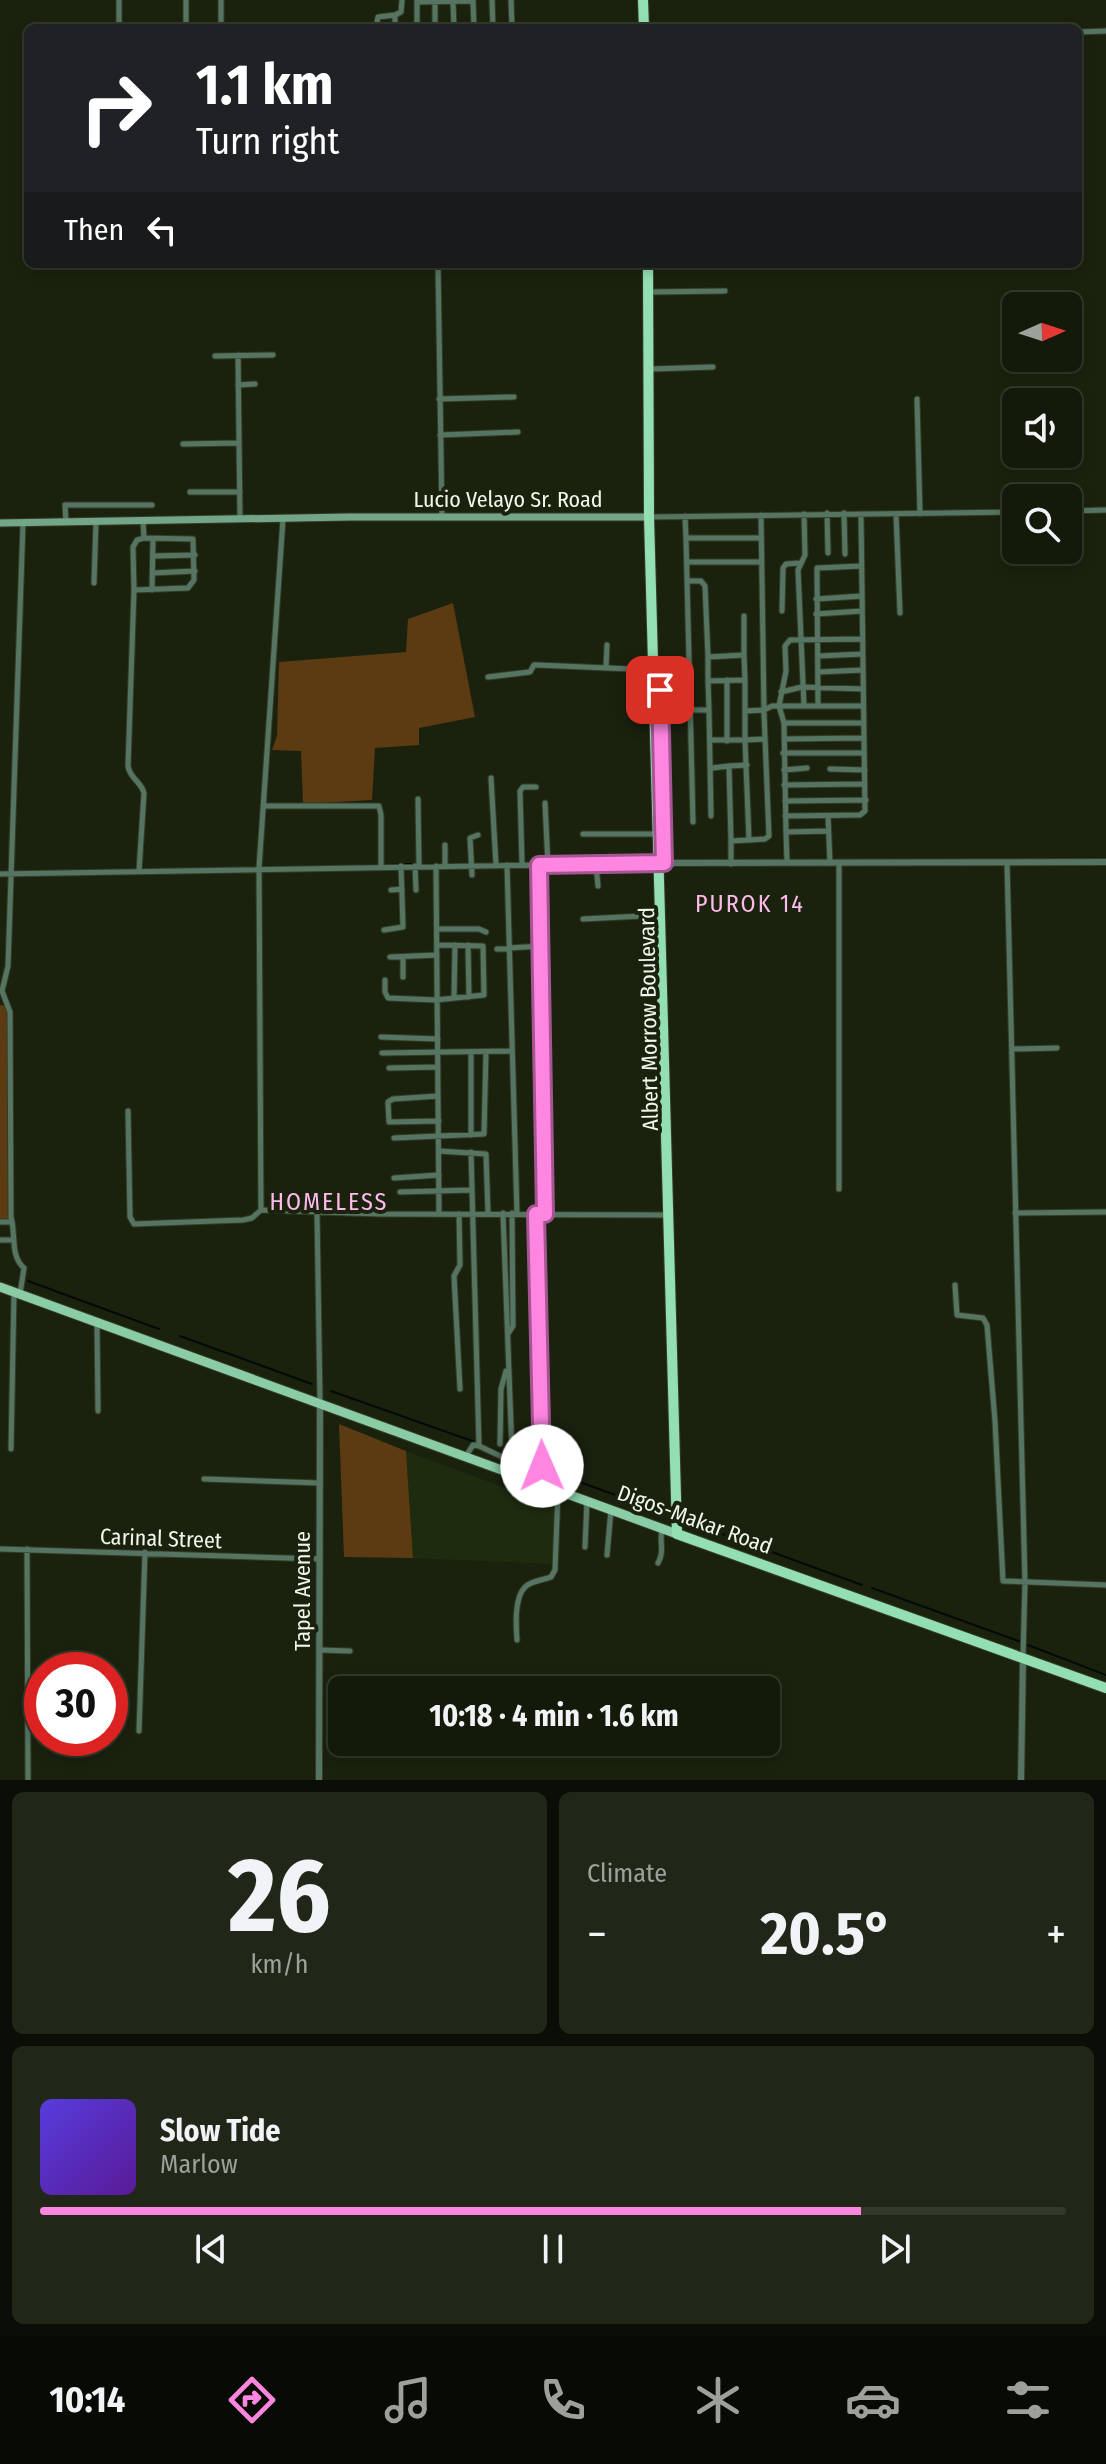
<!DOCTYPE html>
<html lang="en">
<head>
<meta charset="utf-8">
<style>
  body { margin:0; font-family:"Fira Sans Condensed",sans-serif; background:#212718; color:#f1f3f6; height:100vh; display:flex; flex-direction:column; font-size:30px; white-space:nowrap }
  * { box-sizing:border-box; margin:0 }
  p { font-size:26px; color:#9da19c }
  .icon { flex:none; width:44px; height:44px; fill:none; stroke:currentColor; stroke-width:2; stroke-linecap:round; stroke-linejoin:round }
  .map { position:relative; height:1780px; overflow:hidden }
  .side { display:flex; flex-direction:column; gap:12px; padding:12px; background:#0b0e06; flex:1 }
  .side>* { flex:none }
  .hud { position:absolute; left:24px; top:24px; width:1058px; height:244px; border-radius:12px; box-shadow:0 4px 12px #0003,0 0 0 2px #33382b; background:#202124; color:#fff; overflow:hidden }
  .needle { width:52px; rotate:87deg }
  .controls { position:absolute; left:1002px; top:292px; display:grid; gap:16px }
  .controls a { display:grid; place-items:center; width:80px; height:80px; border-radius:12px; background:#141a0a; box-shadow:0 4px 12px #0003,0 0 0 2px #33382b; font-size:40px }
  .speed { position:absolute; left:24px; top:1652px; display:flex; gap:16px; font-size:40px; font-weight:700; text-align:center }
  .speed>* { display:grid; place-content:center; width:104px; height:104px; border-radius:50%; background:#141a0a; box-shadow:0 4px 12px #0003,0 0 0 2px #33382b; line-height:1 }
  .speed .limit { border:12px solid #d22; background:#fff; color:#111 }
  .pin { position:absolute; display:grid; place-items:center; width:68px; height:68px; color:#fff; margin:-34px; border-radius:16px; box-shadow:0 4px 12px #0006 }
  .me { position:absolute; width:88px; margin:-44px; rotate:359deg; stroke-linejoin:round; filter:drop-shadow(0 0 6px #0008) }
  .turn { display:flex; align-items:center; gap:28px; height:168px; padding:0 40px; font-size:36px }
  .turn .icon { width:104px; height:104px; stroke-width:2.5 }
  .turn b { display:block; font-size:56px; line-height:68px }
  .then { display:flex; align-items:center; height:76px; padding:0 40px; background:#0003; gap:16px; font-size:30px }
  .big { font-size:60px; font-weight:700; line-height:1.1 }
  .side .widget { flex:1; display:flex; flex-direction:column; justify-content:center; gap:12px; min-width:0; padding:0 28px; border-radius:12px; background:#212718 }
  .side .dial { align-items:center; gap:0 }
  .dial b { font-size:104px; line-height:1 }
  .song { display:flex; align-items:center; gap:24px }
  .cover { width:96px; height:96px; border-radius:12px; background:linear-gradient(135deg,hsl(250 70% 55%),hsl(270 70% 35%)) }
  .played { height:8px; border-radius:4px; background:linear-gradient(90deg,#fe85e0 80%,#33382b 80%) }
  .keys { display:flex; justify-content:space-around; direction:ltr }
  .heat { display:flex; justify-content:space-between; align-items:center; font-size:44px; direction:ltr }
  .side .tiles { flex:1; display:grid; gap:12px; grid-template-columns:1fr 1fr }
  .widget:last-child { grid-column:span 2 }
  .trip { position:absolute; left:328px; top:1676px; width:452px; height:80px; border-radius:12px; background:#141a0a; box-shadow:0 4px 12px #0003,0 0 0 2px #33382b; font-weight:700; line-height:80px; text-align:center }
  .dock { display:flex; height:128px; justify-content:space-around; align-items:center; background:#080a04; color:#9da19c }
  .dock .icon { width:56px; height:56px }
  .dock .active { color:#fe85e0 }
  .dock b { font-size:36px; color:#f1f3f6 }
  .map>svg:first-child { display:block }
  .built { fill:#1f2b0f }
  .green { fill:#5c3b13 }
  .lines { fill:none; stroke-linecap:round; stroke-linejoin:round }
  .stream { stroke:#010b0a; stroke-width:2 }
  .minor-casing { stroke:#343c28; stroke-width:7 }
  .tertiary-casing { stroke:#343c28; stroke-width:8 }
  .secondary-casing { stroke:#343c28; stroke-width:9 }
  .primary-casing { stroke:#343c28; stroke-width:11 }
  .trunk-casing { stroke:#343c28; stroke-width:12 }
  .minor { stroke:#557462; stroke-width:5 }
  .tertiary { stroke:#557462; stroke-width:6 }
  .secondary { stroke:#73a688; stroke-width:7 }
  .primary { stroke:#89cca6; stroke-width:9 }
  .trunk { stroke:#93deb3; stroke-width:10 }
  .route-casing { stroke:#a55692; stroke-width:20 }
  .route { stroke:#fe85e0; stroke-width:14 }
  .labels { text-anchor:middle; stroke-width:8; stroke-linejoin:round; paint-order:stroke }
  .street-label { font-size:22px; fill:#f1f7ea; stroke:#1a220e }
  .neighbourhood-label { font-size:24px; letter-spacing:2px; fill:#febaea; stroke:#1a220e }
</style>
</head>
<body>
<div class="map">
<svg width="1106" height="1780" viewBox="0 0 1106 1780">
  <rect width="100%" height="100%" fill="#1a220e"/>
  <path class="built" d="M406,1451l150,56 -2,57 -141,-6z"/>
  <path class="green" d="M453,603l22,114 -56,11v17l-44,3 -3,52 -69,4 -2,-53 -29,-1 5,-14 2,-74 127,-10 2,-33z
    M0,1005l8,1 4,214h-12z
    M339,1424l67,27 7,107 -69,-1z"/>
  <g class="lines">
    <path class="stream" d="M499,863h7
      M423,864h19
      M386,865l26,-1
      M355,866l23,-1
      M28,1281l131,48
      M180,1336l132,48
      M331,1391l144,51
      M487,1447l21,9
      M516,1459l22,9
      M549,1471l122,44
      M687,1521l175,64
      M872,1588l149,54
      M1028,1645l78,30"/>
    <defs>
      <path id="minor" d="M119,0v28
        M186,0v28
        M221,0v28
        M492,0l1,28
        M511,0l1,28
        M417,1v27
        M453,1l1,27
        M473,1l1,27
        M417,2l56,-1
        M435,2v26
        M376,28l2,-11 17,-2
        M395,28v-13l6,-3 1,-12
        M1078,32l28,-1
        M438,264l4,253
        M650,292l75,-1
        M238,355l2,164
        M215,356l58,-1
        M652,369l61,-2
        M238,385l17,-1
        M439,399l75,-2
        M917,399l3,115
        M440,435l78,-3
        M183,444l56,-1
        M190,492h50
        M1068,511l38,-1
        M827,513l1,40
        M844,513l1,41
        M804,514l1,41 -7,15 6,136h59
        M896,514l4,99
        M761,515l3,195 8,-4h32
        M685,516l1,22
        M650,517l366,-5
        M66,522l-1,-17h87
        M153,556l42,-1
        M687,562h74
        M153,573l42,-2
        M688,581h13l4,5 3,71
        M94,583l2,-61
        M134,590l54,-2 6,-8 -1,-41 -49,-1
        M152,590l1,-51
        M816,599l46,-3
        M782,611l1,-43 3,-4 14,-1
        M816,614l46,-3
        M744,616v39
        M818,656l45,-2
        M606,667l1,-22
        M818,672l45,-2
        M488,677l42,-5 4,-7h4l116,5
        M708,681v-24l36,-2 1,25
        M781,692l21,-5 61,2
        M818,706l-1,-138 44,-2
        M660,710h49l2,106
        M709,710l-1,-29 37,-1v31
        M672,711v-50
        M784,723h79
        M784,739l80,-1
        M710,740h35l4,100 16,-1 4,-3 -5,-123v-3l-19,1v29l20,-1
        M727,741v-61
        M783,753h81
        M729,766l18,-1
        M712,768l17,-2 2,75 18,-1
        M830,769l35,1
        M784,770l23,-2
        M491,778l5,87
        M784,785l81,-1
        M418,799l1,67
        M785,801l81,-1
        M545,803l3,62
        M263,806h116l2,9v52
        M785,816l75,-1 5,-4 -4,-297
        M828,816l2,47
        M693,822l-7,-284h75
        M828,831l-42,1 -2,-109 -5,-17 7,-35 -1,-25 5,-6 72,-1
        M786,832l1,30
        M583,834h73
        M731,841v23
        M445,845v20
        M839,863v326
        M1007,863l18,720 -2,74
        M522,864l-2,-73 3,-4h13
        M507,865l10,349
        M539,865l6,349
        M596,865l2,21
        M415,866l1,24
        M436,866l3,348
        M139,871l5,-78c-3,-12 -14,-14 -16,-27l6,-176 -1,-43 4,-7 7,-2 -1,-17
        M0,874l658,-11
        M472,875l-2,-37 8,-3
        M391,890l11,-1
        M583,919l59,-3 16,3
        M437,929h42l7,3
        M384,930l19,-3 -2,-61
        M468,945l1,52
        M509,948l32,-2
        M497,949h12
        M390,957l47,-2
        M403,957v20
        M385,980v12l3,6 48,2 48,-5 -1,-49 -45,-1
        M454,998l1,-53
        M381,1037l57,2
        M1012,1049l45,-1
        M382,1053l130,-2
        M389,1068l49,-1
        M438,1096l-45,3 -5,3 1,20 50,-1
        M128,1111l2,106 4,7 109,-4 9,-2 9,-8 119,4 287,1
        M471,1135v-83
        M394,1138l90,-4 2,-82
        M439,1151l47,3 2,59
        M471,1152l8,294 32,15
        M394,1178l45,-3
        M400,1192l71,-2
        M261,1210l-2,-342 24,-349
        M317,1211l3,191
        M503,1213l9,239 -3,20
        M1015,1213l91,-1
        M459,1214l1,51 -6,11 6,113
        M0,1222h12
        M0,1240h14
        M955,1285l2,30 26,3 4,7 8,96 8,160 103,4
        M20,1294l4,-26c-14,-12 -8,-33 -13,-51l-1,-205 -8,-21 6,-25 15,-443
        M97,1323l1,88
        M508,1334l5,-8 -1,-113
        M500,1444l1,-55 5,-18
        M11,1449l3,-156
        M466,1456l7,-11 6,1
        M204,1479l116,4
        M535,1482l7,-22 -6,-246
        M585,1547l2,-46
        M0,1549l320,10
        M27,1549l1,231
        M607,1555l4,-45
        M658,1563c7,-12 1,-21 4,-34
        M517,1640c-1,-14 -3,-42 8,-53 6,-6 18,-7 26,-10l4,-7 3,-79
        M320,1650l30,1
        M139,1731l6,-179"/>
      <path id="tertiary" d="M658,863l448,-1
        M319,1780l1,-377
        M1021,1780l2,-122"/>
      <path id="secondary" d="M0,523l350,-6h299"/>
      <path id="primary" d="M0,1287l677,247"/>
      <path id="trunk" d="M643,0l1,28
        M648,264l1,253 28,1017 429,154"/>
    </defs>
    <use href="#minor" class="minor-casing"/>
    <use href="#tertiary" class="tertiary-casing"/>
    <use href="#secondary" class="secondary-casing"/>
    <use href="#primary" class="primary-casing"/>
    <use href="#trunk" class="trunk-casing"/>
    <use href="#minor" class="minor"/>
    <use href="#tertiary" class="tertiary"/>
    <use href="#secondary" class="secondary"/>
    <use href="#primary" class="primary"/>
    <use href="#trunk" class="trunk"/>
  </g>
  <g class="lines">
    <defs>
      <path id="route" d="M542,1466l-6,-252h9l-6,-349 125,-2 -4,-173"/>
    </defs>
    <use href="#route" class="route-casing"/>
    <use href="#route" class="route"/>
  </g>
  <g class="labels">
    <g class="street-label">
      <text x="508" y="507">Lucio Velayo Sr. Road</text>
      <text transform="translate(648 1019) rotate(-91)" y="8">Albert Morrow Boulevard</text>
      <text transform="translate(695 1519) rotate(20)" y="8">Digos-Makar Road</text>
      <text transform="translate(161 1538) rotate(2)" y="8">Carinal Street</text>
      <text transform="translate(302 1591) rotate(-90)" y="8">Tapel Avenue</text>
    </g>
    <g class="neighbourhood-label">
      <text x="750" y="912">PUROK 14</text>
      <text x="329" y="1210">HOMELESS</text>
    </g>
  </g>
</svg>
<div class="controls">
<a><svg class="needle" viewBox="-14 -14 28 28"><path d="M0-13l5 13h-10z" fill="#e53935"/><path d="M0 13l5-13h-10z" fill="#9da19c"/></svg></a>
<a><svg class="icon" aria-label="sound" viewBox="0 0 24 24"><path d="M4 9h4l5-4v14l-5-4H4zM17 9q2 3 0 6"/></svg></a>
<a><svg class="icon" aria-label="search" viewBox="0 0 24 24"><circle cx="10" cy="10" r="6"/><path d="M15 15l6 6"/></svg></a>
</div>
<div class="speed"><div class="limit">30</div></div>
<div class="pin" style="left:660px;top:690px;background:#d93025"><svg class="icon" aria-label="arrive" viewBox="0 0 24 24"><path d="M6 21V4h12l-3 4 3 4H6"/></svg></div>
<svg class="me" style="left:542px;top:1466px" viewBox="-20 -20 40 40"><circle r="19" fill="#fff"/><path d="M0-13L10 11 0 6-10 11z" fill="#fe85e0"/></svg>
<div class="trip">10:18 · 4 min · 1.6 km</div>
<div class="hud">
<div class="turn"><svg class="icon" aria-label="right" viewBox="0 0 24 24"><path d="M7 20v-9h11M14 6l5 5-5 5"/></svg><div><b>1.1 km</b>Turn right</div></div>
<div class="then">Then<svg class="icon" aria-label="left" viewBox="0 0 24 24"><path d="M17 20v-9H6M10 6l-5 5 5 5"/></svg></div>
</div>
</div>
<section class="side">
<div class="tiles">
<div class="widget dial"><b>26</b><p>km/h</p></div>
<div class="widget"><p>Climate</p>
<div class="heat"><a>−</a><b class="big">20.5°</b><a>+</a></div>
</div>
<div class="widget">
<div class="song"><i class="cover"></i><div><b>Slow Tide</b><p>Marlow</p></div></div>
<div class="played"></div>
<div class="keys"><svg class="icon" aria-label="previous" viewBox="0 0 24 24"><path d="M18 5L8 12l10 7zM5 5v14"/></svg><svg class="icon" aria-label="pause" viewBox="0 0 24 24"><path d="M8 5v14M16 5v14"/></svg><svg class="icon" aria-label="next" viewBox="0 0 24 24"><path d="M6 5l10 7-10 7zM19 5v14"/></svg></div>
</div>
</div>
</section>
<nav class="dock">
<b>10:14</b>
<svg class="icon active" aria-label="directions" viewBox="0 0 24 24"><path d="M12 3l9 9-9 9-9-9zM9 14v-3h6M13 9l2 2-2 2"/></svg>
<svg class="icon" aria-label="music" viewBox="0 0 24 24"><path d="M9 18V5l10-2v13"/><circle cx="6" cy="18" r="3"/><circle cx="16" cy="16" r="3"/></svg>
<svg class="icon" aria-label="phone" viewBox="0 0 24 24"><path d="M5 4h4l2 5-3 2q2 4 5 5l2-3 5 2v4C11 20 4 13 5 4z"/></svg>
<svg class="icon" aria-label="climate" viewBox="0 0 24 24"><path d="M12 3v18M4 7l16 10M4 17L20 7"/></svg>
<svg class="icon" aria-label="car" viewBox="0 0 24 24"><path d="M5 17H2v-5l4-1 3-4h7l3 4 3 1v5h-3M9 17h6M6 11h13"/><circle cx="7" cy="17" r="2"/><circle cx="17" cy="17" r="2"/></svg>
<svg class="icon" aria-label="filters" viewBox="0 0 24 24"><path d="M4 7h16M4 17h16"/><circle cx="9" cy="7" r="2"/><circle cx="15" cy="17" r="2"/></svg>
</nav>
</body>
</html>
